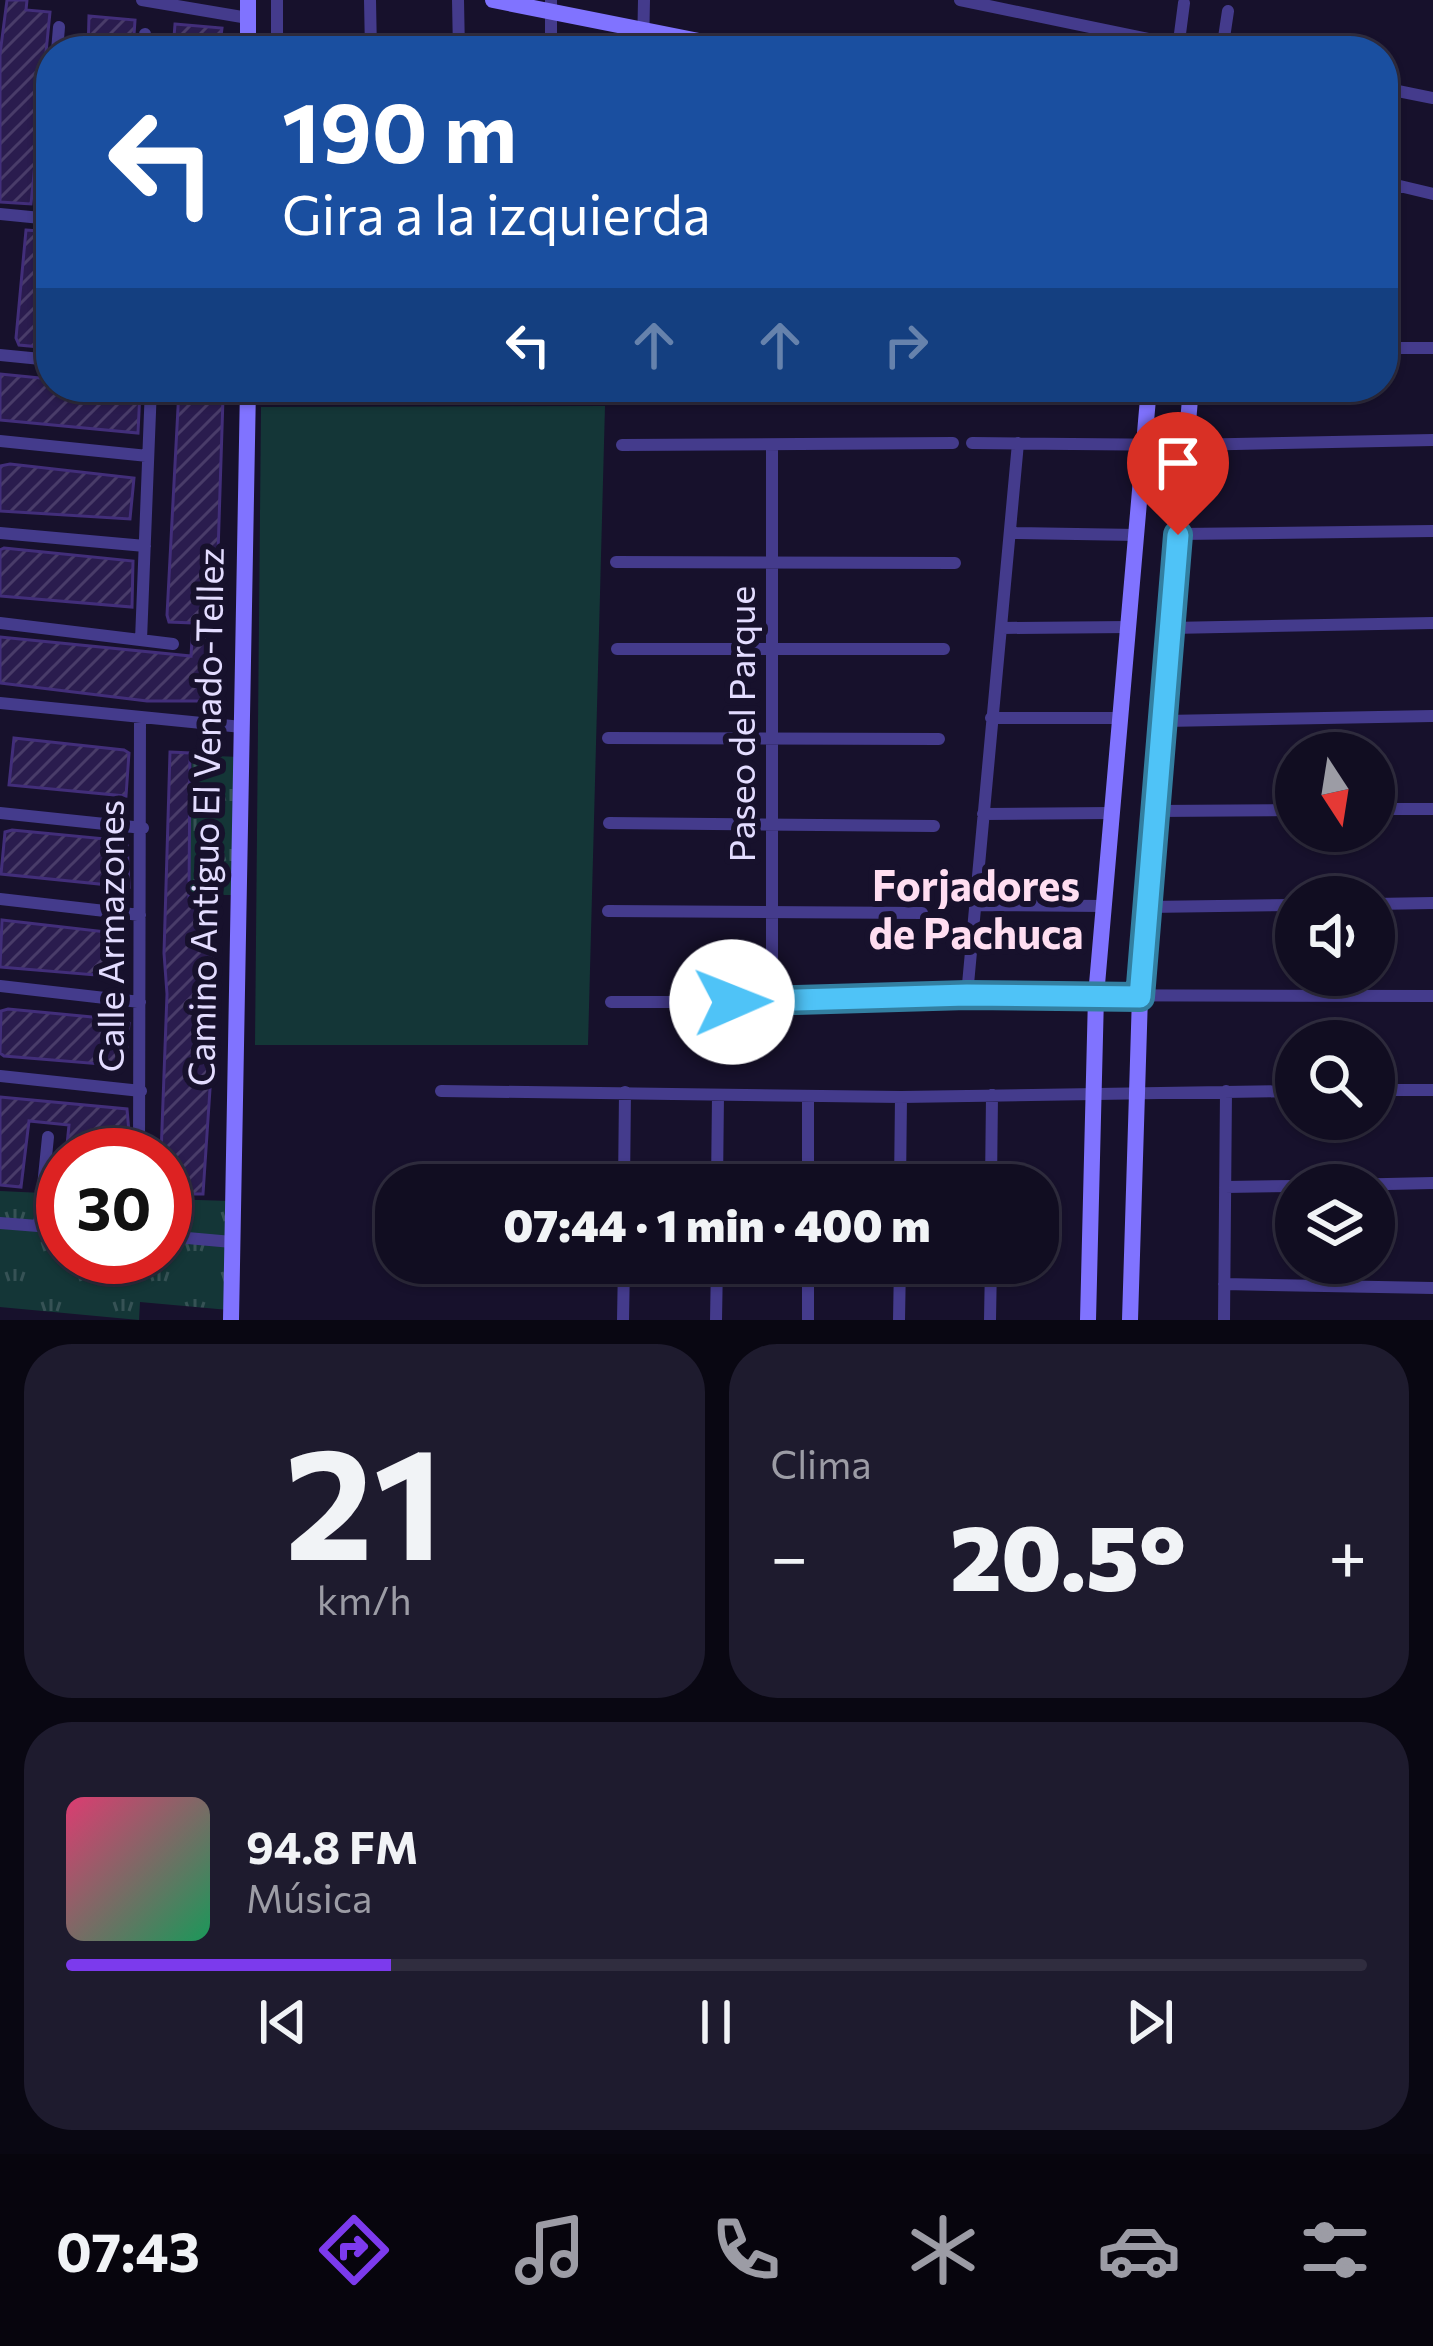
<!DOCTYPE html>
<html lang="es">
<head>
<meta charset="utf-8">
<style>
  body { margin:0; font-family:Commissioner,sans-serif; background:#1e1b2e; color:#f1f3f6; height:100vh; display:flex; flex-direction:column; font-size:45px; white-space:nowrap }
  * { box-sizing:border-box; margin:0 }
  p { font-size:39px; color:#9c9ca5 }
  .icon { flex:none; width:66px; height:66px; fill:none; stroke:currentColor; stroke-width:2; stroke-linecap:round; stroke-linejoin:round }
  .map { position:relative; height:1320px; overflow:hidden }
  .side { display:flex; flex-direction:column; gap:24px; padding:24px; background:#090712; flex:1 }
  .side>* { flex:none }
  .hud { position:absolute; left:36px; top:36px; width:1362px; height:366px; border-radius:48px; box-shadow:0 3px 9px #0004,0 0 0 3px #302d3f; background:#1a4fa0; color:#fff; overflow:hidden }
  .needle { width:78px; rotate:168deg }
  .fabs { position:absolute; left:1275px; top:732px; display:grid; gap:24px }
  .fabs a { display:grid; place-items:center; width:120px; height:120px; border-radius:50%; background:#110d21; box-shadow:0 3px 9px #0004,0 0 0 3px #302d3f; font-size:60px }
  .speed { position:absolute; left:36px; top:1128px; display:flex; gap:24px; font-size:60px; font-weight:700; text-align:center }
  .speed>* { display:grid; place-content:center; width:156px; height:156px; border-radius:50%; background:#110d21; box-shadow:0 3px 9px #0004,0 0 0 3px #302d3f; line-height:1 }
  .speed .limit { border:18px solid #d22; background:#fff; color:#111 }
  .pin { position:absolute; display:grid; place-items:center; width:102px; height:102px; color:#fff; margin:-123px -51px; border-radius:50% 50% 50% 0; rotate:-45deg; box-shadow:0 0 12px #0007 }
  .pin .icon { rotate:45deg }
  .me { position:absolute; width:132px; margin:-66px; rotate:89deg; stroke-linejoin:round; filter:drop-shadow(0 0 9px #0008) }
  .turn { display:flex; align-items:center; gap:42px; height:252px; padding:0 48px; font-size:54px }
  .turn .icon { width:156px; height:156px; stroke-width:2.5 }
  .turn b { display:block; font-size:84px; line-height:102px }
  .lanes { display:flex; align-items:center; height:114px; padding:0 48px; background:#0003; justify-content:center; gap:60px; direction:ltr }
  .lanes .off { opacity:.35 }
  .big { font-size:90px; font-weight:800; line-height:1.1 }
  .side .card { flex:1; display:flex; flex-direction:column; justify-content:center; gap:18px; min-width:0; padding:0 42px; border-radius:48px; background:#1e1b2e }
  .side .dial { align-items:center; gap:0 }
  .dial b { font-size:156px; line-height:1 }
  .song { display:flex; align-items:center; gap:36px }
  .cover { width:144px; height:144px; border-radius:18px; background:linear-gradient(135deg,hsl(340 70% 55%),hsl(150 70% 35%)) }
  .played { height:12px; border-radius:6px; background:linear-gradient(90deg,#7c3aed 25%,#302d3f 25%) }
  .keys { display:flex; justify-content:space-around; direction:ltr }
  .heat { display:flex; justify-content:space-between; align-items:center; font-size:66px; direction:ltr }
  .side .tiles { flex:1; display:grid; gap:24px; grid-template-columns:1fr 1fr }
  .card:last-child { grid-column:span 2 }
  .trip { position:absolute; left:375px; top:1164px; width:684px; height:120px; border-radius:48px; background:#110d21; box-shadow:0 3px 9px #0004,0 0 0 3px #302d3f; font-weight:800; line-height:120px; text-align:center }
  .dock { display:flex; height:192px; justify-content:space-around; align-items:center; background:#07050d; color:#9c9ca5 }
  .dock .icon { width:84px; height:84px }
  .dock .current { color:#7c3aed }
  .dock b { font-size:54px; color:#f1f3f6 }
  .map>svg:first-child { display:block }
  .green { fill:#143637 }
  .park { fill:url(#park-tufts) }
  .building { fill:url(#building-hatch); stroke:#422e7a; stroke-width:3 }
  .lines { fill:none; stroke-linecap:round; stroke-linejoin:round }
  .street { stroke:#443b8c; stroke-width:12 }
  .secondary { stroke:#8073ff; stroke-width:16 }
  .route-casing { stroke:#337fa1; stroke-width:30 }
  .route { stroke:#4fc3f7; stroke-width:21 }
  .labels { text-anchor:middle; stroke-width:12; stroke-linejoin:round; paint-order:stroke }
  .street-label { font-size:36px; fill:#e3dcff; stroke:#17112c }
  .quarter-label { font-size:42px; font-weight:bold; fill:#ffdef1; stroke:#17112c }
</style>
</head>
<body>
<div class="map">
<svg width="1433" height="1320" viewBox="0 0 1433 1320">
  <defs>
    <pattern id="park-tufts" width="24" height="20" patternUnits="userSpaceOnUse" patternTransform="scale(3)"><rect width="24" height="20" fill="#143637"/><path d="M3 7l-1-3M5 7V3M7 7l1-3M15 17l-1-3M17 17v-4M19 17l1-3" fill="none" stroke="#365255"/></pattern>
    <pattern id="building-hatch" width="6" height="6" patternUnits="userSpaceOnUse" patternTransform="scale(3)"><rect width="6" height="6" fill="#2a1c4e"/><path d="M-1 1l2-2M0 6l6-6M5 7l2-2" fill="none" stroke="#493c69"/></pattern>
  </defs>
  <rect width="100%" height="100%" fill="#17112c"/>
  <path class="green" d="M605,406l-17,639h-333l6,-638z"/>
  <path class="park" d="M192,755l47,2 -5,138h-45z
    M0,1191l63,3v63h102v-58l65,2 -1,109 -89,-8 -1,18 -139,-13z"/>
  <path class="building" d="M7,0h20l-1,10 24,2 -19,192 -31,-2v-148z
    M89,16l46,4 -2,30 -45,1z
    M175,24l47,4 -3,23h-46z
    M26,230l25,2v116l-32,-3 -3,-7z
    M0,374l51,5 -1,8 86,1 4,3 -2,42 -138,-13z
    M179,389l42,2 2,7 -8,248 -6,55h-62l-147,-18v-46l191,19 2,-33 -24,-1 -2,-7z
    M10,464l124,14 -4,41 -130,-8v-45z
    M4,548l129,13 -1,46 -132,-11v-46z
    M14,738l110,12 5,3 -3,43 -117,-11z
    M170,752l20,1 -1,144h24l-1,162 -9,135h-38v-39h-4l6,-161 -3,-41z
    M12,830l115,11 2,46 -128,-13 4,-42z
    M2,920l122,14 -5,43 -119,-10z
    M8,1009l116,11 5,3 -4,43 -121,-10 -4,-3 1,-42z
    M0,1097l127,12 2,23 -13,-2 -3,25h-47l3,-30 -40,-4 -8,66 -21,-2z"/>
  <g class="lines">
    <path class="street" d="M142,0l106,18
      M370,0l1,51
      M458,0l1,51
      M551,0v51
      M960,0l246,51
      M1178,49l6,-46
      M57,51l2,-24
      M144,51l1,-17
      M277,51v-51
      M643,51l1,-51
      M1222,51l6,-40
      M1383,88l50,10
      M1383,182l50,12
      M0,214l51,5
      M41,218l10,-105
      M1383,298l13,-114
      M1383,348h50
      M0,355l51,5
      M275,397v-10
      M0,441l148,15
      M972,443l213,2 248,-5
      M622,445l331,-2
      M772,446v556
      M0,533l145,13
      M1011,533l126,2
      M1178,534l255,-3
      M616,562l339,1
      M0,623l173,21
      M1002,628l127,-1
      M1171,628l262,-5
      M141,640l10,-253
      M617,649h327
      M0,703l242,24
      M991,718h130
      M1164,721l269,-5
      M608,738l331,1
      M1374,809h59
      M1155,811l141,-1
      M0,813l143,15
      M983,814l128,-1
      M609,823l325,3
      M0,899l140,16
      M1374,904l59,-1
      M975,905l128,1
      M1148,907l148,-2
      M608,911l314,2
      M0,986l140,16
      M967,995l51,-552
      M611,1002h161l195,-7 466,1
      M0,1076l141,15
      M1374,1090h59
      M441,1091l460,6 395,-6
      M808,1096v89
      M139,1155l1,-438
      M624,1185l1,-93
      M717,1185l1,-90
      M900,1185l1,-88
      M991,1185l1,-90
      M1341,1185l92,-2
      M1225,1187l71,-1
      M0,1223l63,5
      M39,1226l9,-89
      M165,1236l67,6
      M808,1263v57
      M1224,1284l209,4
      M623,1320l1,-57
      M716,1320l1,-57
      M899,1320l1,-57
      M990,1320l1,-57
      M1224,1320l2,-229"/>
    <path class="secondary" d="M248,0v51
      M493,0l256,51
      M231,1320l17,-933
      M1088,1320l8,-324 53,-609
      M1130,1320l10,-324 51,-609"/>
  </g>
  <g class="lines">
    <defs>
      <path id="route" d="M732,1002l235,-7 173,2 38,-462"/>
    </defs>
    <use href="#route" class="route-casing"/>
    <use href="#route" class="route"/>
  </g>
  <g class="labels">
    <g class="street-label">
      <text transform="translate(742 724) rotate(-90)" y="13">Paseo del Parque</text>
      <text transform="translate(206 817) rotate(-89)" y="13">Camino Antiguo El Venado-Tellez</text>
      <text transform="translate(111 936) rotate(-90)" y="13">Calle Armazones</text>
    </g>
    <g class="quarter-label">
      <text x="976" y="901">Forjadores<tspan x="976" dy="48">de Pachuca</tspan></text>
    </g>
  </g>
</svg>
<div class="fabs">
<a><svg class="needle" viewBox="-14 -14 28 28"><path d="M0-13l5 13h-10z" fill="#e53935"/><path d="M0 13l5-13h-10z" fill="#9c9ca5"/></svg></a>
<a><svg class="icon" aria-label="sound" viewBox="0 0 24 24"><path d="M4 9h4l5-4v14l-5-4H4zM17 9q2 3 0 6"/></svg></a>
<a><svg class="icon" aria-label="search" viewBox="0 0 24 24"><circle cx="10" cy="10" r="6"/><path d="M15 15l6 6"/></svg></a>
<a><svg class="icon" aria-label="layers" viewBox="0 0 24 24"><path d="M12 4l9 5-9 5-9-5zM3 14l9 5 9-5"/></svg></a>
</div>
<div class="speed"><div class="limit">30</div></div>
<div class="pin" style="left:1178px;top:535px;background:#d93025"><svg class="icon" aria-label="arrive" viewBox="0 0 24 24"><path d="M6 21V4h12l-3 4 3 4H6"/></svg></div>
<svg class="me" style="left:732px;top:1002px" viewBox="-20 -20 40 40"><circle r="19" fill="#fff"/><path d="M0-13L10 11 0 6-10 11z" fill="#4fc3f7"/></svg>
<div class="trip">07:44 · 1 min · 400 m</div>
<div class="hud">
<div class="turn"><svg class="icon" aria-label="left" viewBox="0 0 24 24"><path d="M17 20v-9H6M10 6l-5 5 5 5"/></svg><div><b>190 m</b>Gira a la izquierda</div></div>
<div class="lanes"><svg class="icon" aria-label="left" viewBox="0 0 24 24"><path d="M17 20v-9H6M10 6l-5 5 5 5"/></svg><svg class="icon off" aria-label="ahead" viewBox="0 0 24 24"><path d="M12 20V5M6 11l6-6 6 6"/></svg><svg class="icon off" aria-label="ahead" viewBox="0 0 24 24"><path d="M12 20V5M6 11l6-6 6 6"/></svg><svg class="icon off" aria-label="right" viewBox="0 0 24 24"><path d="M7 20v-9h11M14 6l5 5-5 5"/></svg></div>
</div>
</div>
<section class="side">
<div class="tiles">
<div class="card dial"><b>21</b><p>km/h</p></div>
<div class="card"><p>Clima</p>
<div class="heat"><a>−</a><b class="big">20.5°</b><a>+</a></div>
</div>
<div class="card">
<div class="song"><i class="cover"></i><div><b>94.8 FM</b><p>Música</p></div></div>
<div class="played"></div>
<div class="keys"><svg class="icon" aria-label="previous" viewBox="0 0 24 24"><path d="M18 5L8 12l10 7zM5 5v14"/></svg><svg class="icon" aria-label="pause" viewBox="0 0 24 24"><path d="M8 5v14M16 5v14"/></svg><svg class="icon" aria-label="next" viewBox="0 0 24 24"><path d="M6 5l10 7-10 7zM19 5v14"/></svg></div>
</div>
</div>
</section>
<nav class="dock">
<b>07:43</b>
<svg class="icon current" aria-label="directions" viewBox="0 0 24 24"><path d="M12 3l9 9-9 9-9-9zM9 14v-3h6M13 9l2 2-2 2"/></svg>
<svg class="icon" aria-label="music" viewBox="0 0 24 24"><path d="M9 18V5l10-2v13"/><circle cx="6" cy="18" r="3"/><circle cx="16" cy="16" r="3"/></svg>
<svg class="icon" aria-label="phone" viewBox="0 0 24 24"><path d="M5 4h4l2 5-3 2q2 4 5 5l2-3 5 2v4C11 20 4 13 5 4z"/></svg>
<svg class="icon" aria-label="climate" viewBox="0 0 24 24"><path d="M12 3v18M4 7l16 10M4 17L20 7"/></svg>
<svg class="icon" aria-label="car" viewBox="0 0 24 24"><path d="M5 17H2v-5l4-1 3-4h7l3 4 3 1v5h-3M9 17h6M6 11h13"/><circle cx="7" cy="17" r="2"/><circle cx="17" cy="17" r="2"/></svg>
<svg class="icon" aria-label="filters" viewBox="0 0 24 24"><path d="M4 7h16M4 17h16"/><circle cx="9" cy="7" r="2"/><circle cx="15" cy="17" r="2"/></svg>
</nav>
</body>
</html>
